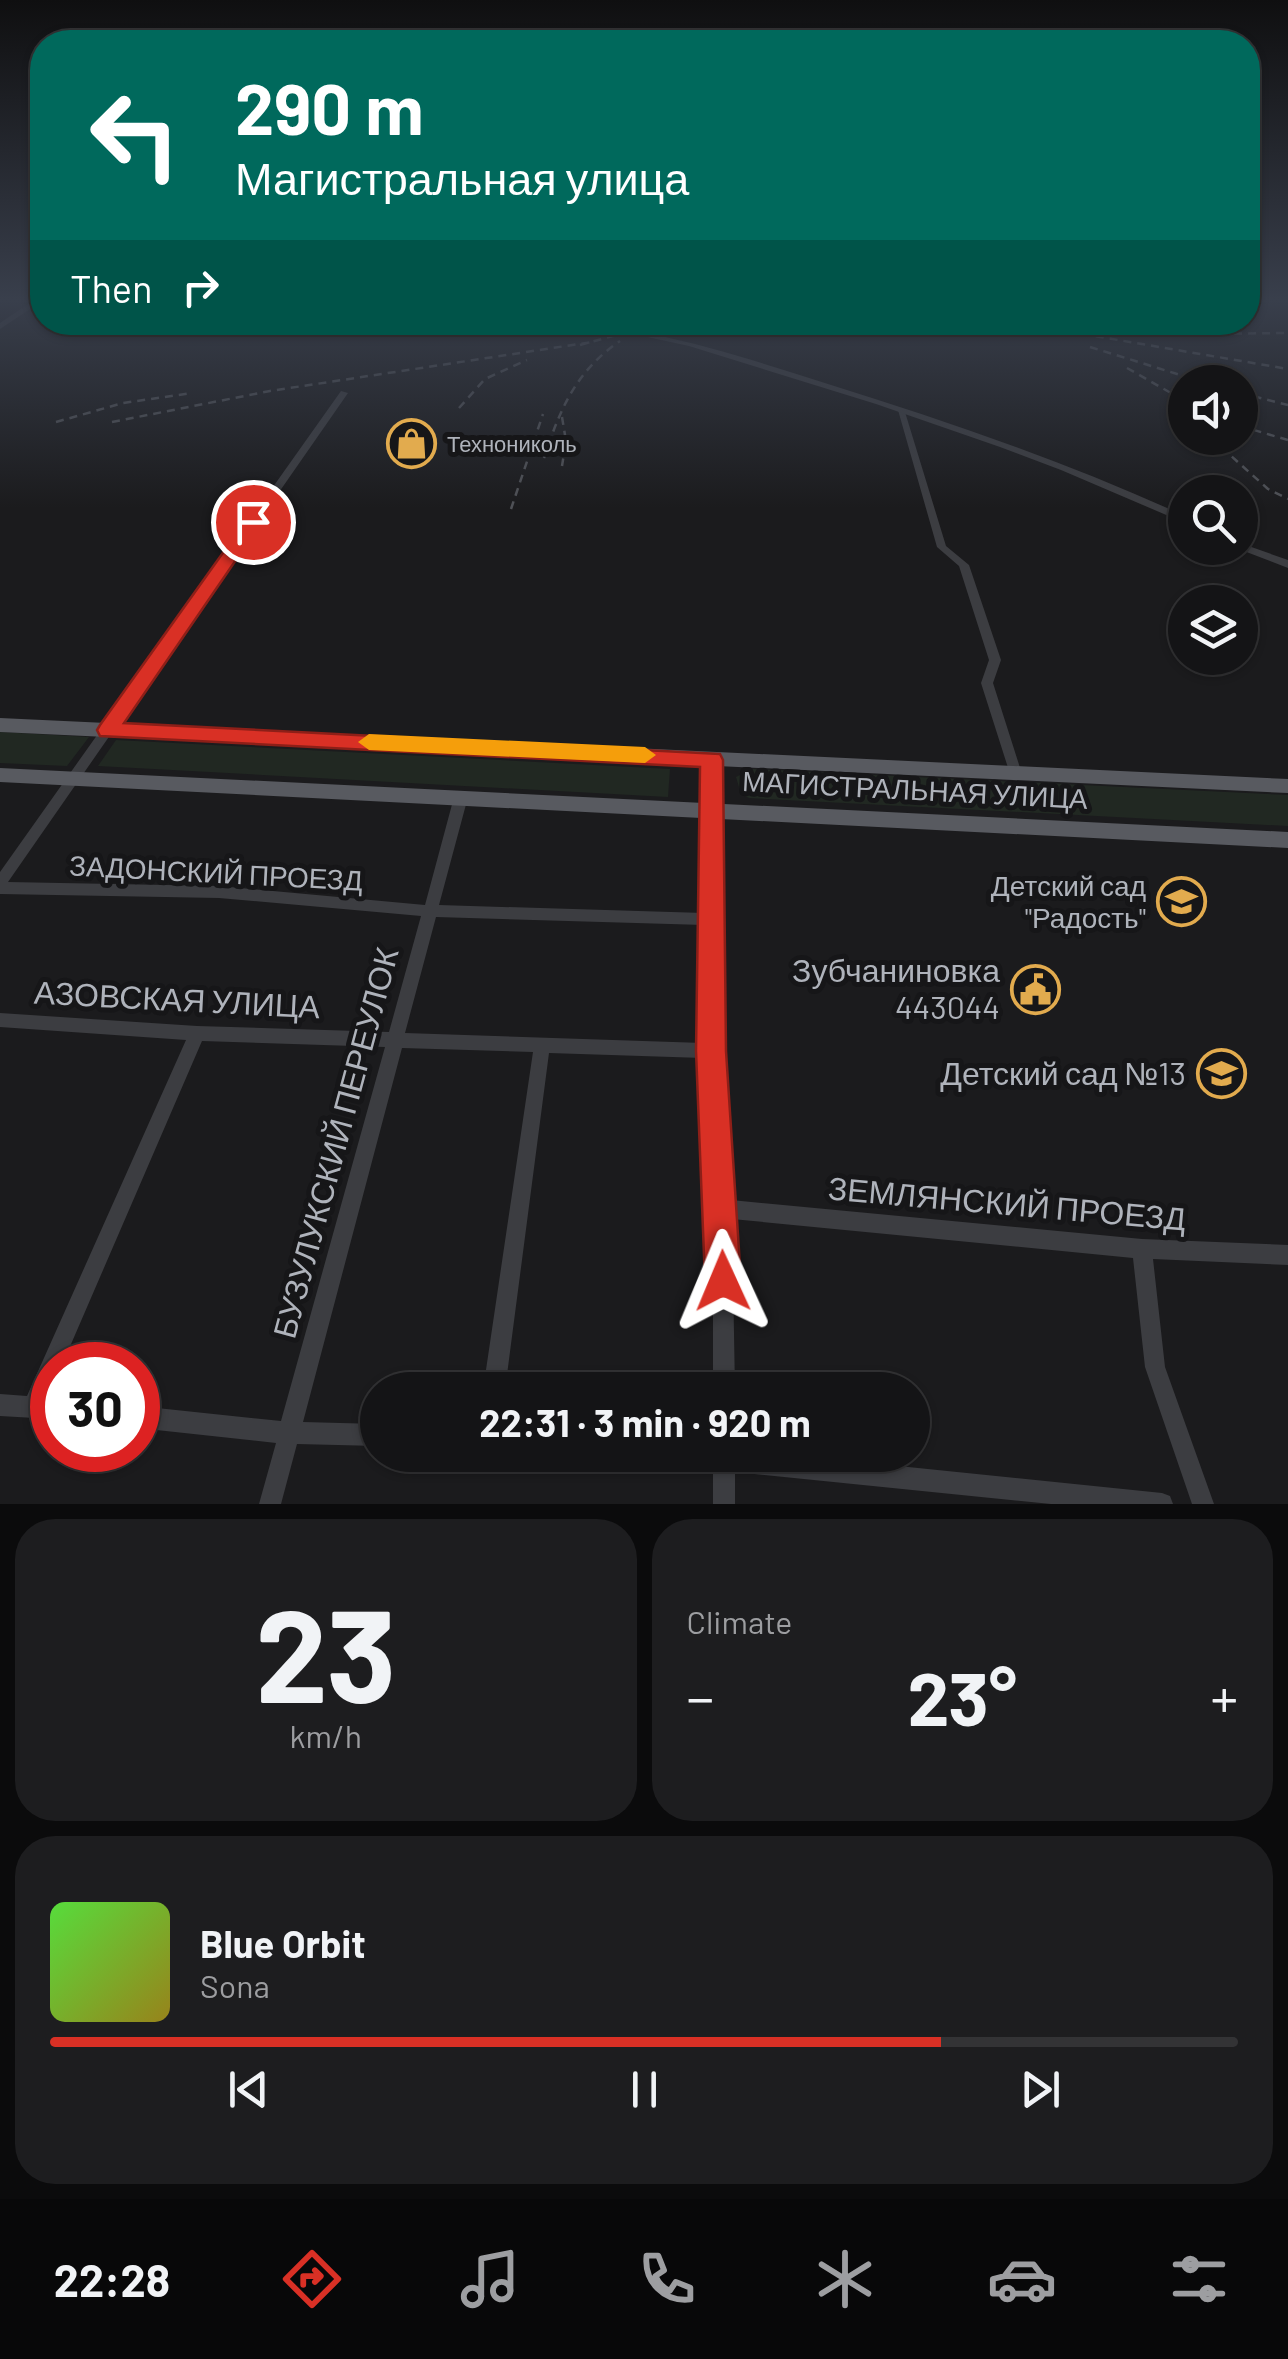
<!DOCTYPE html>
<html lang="en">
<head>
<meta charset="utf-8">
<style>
  body { margin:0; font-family:Barlow,sans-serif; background:#1d1d1f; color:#f1f3f6; height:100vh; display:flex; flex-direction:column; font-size:38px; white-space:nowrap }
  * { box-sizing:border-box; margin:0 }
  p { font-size:32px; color:#9d9ea1 }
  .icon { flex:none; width:55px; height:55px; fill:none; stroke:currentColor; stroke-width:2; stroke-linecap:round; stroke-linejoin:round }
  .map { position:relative; height:1504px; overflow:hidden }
  .drawer { display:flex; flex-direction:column; gap:15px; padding:15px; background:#0b0b0c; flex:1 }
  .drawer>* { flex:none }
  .hud { position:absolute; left:30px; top:30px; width:1230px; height:305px; border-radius:40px; box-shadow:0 2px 8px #0004,0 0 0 2px #333335; background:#00695c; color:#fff; overflow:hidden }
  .controls { position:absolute; left:1168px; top:365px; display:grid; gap:20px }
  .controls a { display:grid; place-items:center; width:90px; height:90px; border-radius:50%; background:#141416; box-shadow:0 2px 8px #0004,0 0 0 2px #333335; font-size:50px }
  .speed { position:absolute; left:30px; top:1342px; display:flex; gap:20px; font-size:50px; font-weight:700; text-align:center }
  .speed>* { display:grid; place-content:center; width:130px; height:130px; border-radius:50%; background:#141416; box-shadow:0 2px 8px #0004,0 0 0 2px #333335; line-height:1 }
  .speed .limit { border:15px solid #d22; background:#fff; color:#111 }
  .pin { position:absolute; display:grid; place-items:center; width:85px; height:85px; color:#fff; margin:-42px; border:5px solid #fff; border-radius:50%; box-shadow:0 2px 10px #0007 }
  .me { position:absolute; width:110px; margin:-55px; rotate:359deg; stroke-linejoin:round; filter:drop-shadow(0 0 8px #0008) }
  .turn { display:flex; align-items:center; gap:35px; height:210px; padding:0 40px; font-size:45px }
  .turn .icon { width:130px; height:130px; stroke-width:2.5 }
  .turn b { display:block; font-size:70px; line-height:85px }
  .then { display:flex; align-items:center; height:95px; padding:0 40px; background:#0003; gap:20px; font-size:38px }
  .big { font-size:75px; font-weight:700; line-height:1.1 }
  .drawer .card { flex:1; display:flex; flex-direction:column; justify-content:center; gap:15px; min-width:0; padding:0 35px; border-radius:40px; background:#1d1d1f }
  .drawer .dial { align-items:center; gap:0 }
  .dial b { font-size:130px; line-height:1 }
  .song { display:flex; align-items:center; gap:30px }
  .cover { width:120px; height:120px; border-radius:15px; background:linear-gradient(135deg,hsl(110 70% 55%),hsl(50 70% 35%)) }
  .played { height:10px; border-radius:5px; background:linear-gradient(90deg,#d93025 75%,#333335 75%) }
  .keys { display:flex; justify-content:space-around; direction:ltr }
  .heat { display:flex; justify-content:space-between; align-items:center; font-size:55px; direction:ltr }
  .drawer .tiles { flex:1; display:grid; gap:15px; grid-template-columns:1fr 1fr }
  .card:last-child { grid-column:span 2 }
  .trip { position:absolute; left:360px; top:1372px; width:570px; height:100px; border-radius:50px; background:#141416; box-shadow:0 2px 8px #0004,0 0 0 2px #333335; font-weight:700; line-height:100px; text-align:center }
  .dock { display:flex; height:160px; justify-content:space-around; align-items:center; background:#080809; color:#9d9ea1 }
  .dock .icon { width:70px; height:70px }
  .dock .selected { color:#d93025 }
  .dock b { font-size:45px; color:#f1f3f6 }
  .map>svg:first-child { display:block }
  .green { fill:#212822 }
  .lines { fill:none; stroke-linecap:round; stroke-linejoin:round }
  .minor { fill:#3c3d41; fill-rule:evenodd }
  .tertiary { fill:#3c3d41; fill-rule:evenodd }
  .primary { fill:#585a60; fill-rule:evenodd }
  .rail { stroke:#4f5156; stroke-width:2.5; stroke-dasharray:8 6; stroke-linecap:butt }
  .route { fill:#d93025; stroke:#8d1f18; stroke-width:2.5 }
  .slow { fill:#f59e0b }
  .labels { text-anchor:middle; stroke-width:10; stroke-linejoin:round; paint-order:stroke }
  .far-poi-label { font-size:22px; fill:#afb3bb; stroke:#161618; text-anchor:start }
  .street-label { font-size:28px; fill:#afb3bb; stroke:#161618 }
  .poi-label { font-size:28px; fill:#afb3bb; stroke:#161618; text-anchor:end }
  .near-poi-label { font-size:32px; fill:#afb3bb; stroke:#161618; text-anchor:end }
  .near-street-label { font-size:32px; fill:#afb3bb; stroke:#161618 }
</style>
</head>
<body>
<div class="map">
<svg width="1288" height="1504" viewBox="0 0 1288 1504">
  <rect width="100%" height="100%" fill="#1b1b1d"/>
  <path class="green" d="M0,732l89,5 -22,29 -67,-3z
    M116,740l554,29 -2,28 -570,-31z
    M752,769l536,26v31l-539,-28 -8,-4 -5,-17z"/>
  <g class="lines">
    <path class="minor" d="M341,391l7,2 -340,489 211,4 206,19 29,-108 2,-3h10l2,3 -29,108 265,8 2,-154 6,-4 4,1 2,3 1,292 12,149 411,39 146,6v20l-135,-6 12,108 49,137h-22l-47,-137 -12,-109 -401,-39 3,171h-22v-181l-10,-151 -154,-5 -44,337h-22l50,-338 -131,-4 -99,374 75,2v22l-81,-2 -16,60h-22l17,-61 -138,-15v-22l143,15 104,-374 -183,-6 -140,324h-10v21l-4,11h4v22l-52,-3v-22l27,2 159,-356 -186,-13v-14l197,13 192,6 32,-116 -202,-18 -219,-4v-22zM436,917l268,8 -1,118 -298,-10z
      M898,410l7,2 41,134 23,19 32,95 -8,23 29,91 -1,3 -5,2 -6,-5 -29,-91 8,-23 -30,-94 -22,-19z
      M670,1455h121l371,38 8,3 3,8h-122l-316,-32v32h-22v-35l-32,-3 -8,-3z"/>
    <path class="tertiary" d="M37,298h5v3l-42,28v-6z
      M539,322c101,0 194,32 289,62 122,38 241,79 357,132v7l-124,-53 -61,-23 -124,-43 -187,-58 -51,-11z
      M1240,543l48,17v8l-52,-20h4z"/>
    <path class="primary" d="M0,718l1288,61v14l-1288,-61z
      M0,768l1288,64v16l-1288,-66z"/>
    <path class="rail" d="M1013,322l275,47
      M1109,322l78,12 101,-1
      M580,345l84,-23
      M1090,347l113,35
      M1127,368l58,33
      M1240,393l48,12
      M459,408l26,-29 42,-19
      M562,417l4,24 -4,25
      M56,422l67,-19 69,-10
      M112,422l158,-31 322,-49
      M1240,426l48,14
      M1211,438l57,51 20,10
      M544,458c16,-49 32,-87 76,-117
      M511,509l32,-95"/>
  </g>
  <linearGradient id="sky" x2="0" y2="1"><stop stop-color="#0f0f10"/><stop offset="0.59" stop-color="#393f4c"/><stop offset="1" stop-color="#393f4c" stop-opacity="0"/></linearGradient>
  <rect width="1288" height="508" fill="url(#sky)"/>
  <path class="route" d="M253,517l9,5 -138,201 596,31 3,6 3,291 15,230 -6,13 -12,5 -13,-5 -5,-13 -9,-230 4,-284 -600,-31 -3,-6 3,-5 147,-206z"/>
  <path class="slow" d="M369,734l276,13 11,8 -11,8 -276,-13 -11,-8z"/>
  <defs>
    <symbol id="shop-ring" viewBox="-11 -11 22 22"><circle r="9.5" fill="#161618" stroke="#e2ab4e" stroke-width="1.5"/><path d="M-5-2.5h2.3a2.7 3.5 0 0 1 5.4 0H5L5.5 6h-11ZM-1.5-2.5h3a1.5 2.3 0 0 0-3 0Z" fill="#e2ab4e"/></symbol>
    <symbol id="school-ring" viewBox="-11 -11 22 22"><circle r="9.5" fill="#161618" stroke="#e2ab4e" stroke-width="1.5"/><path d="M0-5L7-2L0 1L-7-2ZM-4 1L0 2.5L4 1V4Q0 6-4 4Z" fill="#e2ab4e"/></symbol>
    <symbol id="civic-ring" viewBox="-11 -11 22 22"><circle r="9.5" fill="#161618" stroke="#e2ab4e" stroke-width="1.5"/><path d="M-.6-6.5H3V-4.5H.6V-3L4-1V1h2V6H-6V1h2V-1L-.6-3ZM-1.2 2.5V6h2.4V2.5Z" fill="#e2ab4e"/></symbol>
  </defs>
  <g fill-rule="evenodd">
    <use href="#shop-ring" x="384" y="416" width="55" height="55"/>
    <use href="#school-ring" x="1154" y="874" width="55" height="55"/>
    <use href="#civic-ring" x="1008" y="962" width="55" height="55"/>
    <use href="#school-ring" x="1194" y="1046" width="55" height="55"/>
  </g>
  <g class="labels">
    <g class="far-poi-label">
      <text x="447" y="452">Технониколь</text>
    </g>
    <g class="street-label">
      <text transform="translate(915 790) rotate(3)" y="10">МАГИСТРАЛЬНАЯ УЛИЦА</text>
      <text transform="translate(216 873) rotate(3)" y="10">ЗАДОНСКИЙ ПРОЕЗД</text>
    </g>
    <g class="poi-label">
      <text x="1146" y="896">Детский сад<tspan x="1146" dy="32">"Радость"</tspan></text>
    </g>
    <g class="near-poi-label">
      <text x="1000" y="982">Зубчаниновка<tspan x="1000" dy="37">443044</tspan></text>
      <text x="1186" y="1085">Детский сад №13</text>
    </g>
    <g class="near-street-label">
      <text transform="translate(177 1000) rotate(3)" y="11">АЗОВСКАЯ УЛИЦА</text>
      <text transform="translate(336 1143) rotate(-75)" y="11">БУЗУЛУКСКИЙ ПЕРЕУЛОК</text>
      <text transform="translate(1007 1204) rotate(5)" y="11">ЗЕМЛЯНСКИЙ ПРОЕЗД</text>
    </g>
  </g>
</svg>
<div class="controls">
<a><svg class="icon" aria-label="sound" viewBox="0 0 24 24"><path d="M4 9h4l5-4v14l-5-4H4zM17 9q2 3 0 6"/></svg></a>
<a><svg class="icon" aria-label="search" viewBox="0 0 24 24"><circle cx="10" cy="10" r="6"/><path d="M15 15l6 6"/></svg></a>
<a><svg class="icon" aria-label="layers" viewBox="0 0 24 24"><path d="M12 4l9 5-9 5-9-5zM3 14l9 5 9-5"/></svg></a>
</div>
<div class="speed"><div class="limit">30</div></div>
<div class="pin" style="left:253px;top:522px;background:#d93025"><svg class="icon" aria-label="arrive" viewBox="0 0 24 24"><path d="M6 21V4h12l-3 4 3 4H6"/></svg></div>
<svg class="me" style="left:723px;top:1281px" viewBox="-20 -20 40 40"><path d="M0-17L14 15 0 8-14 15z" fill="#d93025" stroke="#fff" stroke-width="4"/></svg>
<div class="trip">22:31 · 3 min · 920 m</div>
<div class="hud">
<div class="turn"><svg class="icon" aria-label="left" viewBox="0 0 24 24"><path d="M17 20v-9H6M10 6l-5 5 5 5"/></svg><div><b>290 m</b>Магистральная улица</div></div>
<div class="then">Then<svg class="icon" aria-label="right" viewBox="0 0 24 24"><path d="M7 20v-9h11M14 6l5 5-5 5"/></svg></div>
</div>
</div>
<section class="drawer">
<div class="tiles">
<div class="card dial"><b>23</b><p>km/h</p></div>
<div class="card"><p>Climate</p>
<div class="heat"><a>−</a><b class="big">23°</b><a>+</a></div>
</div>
<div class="card">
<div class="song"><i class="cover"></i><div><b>Blue Orbit</b><p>Sona</p></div></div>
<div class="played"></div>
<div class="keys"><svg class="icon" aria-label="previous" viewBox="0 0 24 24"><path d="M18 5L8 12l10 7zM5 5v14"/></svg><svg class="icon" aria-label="pause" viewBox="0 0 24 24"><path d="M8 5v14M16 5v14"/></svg><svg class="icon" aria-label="next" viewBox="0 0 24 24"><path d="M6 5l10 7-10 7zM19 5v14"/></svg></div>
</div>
</div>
</section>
<nav class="dock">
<b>22:28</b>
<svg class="icon selected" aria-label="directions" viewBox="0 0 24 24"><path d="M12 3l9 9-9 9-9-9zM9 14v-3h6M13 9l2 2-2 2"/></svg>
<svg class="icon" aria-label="music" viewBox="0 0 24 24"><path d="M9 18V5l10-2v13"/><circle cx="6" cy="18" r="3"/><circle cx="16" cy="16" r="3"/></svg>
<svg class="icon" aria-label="phone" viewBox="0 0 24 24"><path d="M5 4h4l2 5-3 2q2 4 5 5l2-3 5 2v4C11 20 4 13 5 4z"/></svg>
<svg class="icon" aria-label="climate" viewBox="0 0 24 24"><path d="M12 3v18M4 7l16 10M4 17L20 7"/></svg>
<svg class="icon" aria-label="car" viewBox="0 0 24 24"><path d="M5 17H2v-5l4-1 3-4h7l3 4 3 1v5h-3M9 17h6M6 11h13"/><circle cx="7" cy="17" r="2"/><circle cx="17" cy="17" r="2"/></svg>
<svg class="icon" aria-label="filters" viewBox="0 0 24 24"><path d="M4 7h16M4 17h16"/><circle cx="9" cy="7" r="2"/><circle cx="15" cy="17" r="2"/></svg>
</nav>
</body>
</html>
